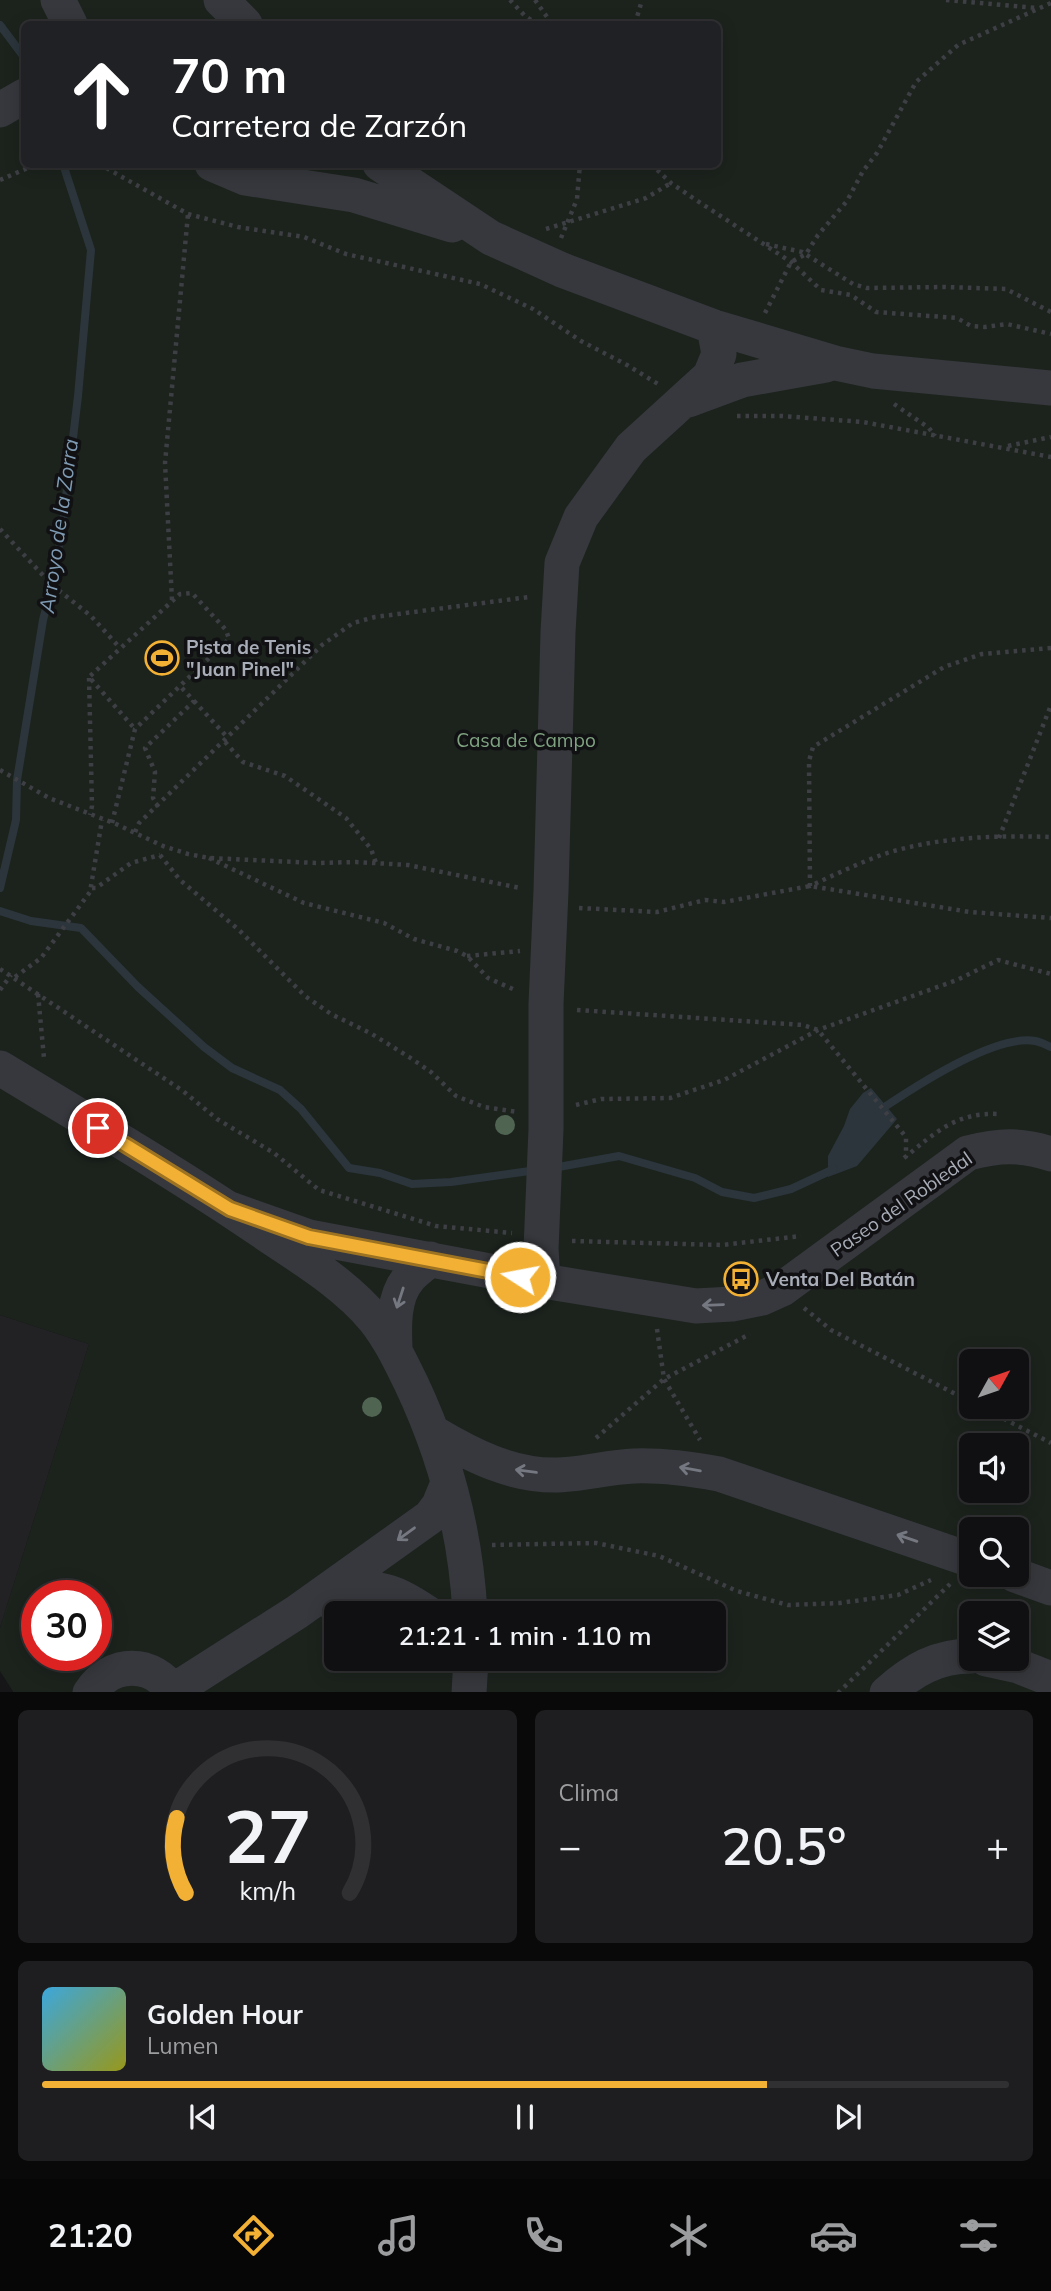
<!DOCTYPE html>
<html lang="es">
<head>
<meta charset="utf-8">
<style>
  body { margin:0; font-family:Mulish,sans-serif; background:#1e1e20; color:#f1f3f6; height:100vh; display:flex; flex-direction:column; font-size:26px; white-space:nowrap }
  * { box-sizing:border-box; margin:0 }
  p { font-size:23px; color:#9c9d9f }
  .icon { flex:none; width:38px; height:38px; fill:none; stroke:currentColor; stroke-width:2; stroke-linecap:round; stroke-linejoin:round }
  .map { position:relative; height:1692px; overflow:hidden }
  .sheet { display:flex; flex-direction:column; gap:18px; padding:18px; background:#09090a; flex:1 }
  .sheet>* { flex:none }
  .hud { position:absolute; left:21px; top:21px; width:700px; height:147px; border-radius:10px; box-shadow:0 4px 18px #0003,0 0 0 2px #303032; background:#202124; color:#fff; overflow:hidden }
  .needle { width:46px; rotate:50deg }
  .fabs { position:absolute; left:959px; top:1349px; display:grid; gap:14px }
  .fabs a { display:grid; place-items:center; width:70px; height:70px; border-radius:10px; background:#101012; box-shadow:0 4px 18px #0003,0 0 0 2px #303032; font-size:35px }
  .speed { position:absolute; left:21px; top:1580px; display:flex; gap:14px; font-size:35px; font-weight:700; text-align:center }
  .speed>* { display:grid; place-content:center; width:91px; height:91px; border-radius:50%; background:#101012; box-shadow:0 4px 18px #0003,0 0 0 2px #303032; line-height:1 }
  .speed .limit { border:10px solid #d22; background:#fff; color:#111 }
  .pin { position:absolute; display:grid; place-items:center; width:60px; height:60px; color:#fff; margin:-30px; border:4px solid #fff; border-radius:50%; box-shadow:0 2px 7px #0007 }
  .me { position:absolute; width:77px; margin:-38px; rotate:281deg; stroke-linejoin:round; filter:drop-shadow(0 0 5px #0008) }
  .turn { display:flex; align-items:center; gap:24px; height:147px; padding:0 35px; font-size:32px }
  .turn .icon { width:91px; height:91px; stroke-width:2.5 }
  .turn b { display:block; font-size:49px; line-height:60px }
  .big { font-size:52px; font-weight:600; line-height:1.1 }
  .sheet .widget { flex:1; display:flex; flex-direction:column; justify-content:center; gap:10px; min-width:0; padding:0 24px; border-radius:10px; background:#1e1e20 }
  .sheet .dial { align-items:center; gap:0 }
  .dial svg { height:182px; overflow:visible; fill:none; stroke:#303032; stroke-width:7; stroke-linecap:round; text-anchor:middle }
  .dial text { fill:#f1f3f6; stroke:none }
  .song { display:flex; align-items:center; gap:21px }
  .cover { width:84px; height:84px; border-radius:10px; background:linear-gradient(135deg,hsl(200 70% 55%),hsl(60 70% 35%)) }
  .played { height:7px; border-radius:4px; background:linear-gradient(90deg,#f2b134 75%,#303032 75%) }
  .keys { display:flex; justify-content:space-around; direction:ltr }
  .heat { display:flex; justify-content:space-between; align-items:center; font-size:38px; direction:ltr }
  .sheet .tiles { flex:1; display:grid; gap:18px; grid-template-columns:1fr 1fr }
  .widget:last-child { grid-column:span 2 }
  .trip { position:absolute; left:324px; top:1601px; width:402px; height:70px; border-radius:10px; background:#101012; box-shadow:0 4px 18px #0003,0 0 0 2px #303032; font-weight:600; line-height:70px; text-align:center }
  .dock { display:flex; height:112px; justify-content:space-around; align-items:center; background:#060607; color:#9c9d9f }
  .dock .icon { width:49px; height:49px }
  .dock .selected { color:#f2b134 }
  .dock b { font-size:32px; color:#f1f3f6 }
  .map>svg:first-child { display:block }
  .built { fill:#222225 }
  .green { fill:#1c231d; fill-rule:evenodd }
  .water { fill:#2c353c }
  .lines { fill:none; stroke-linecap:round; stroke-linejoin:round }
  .stream { stroke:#2c353c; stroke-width:8 }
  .path { stroke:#3d3f44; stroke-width:4.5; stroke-dasharray:3.5 5; stroke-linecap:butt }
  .minor { stroke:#37383d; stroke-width:35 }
  .tree { fill:#506452 }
  .oneway { stroke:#757881 }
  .route-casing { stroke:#9d7322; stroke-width:18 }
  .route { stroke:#f2b134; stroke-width:12 }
  .labels { text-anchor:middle; stroke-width:7; stroke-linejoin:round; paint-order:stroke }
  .poi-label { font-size:19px; font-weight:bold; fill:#a8adb8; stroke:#111113; text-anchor:start }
  .park-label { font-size:19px; fill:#7fa381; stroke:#111113 }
  .street-label { font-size:19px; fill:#a8adb8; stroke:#111113 }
  .water-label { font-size:21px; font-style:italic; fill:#7f9bb3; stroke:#111113 }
</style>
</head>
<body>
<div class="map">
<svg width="1051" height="1693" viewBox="0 0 1051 1693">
  <rect width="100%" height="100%" fill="#161618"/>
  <path class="built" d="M0,1315l89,29 -89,284z"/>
  <path class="green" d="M0,0h1051v1692l-1037,1 -14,-22v-43l89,-284 -89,-29zM24,24h694v140h-694zM971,1362h46v45h-46zM971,1446h46v45h-46zM971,1530h46v45h-46zM37,1596h59v60h-59zM336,1614h378v45h-378zM971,1614h46v45h-46z"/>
  <path class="water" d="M871,1088l26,31 -40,47 -29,11v-21l16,-30 6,-17 13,-16z"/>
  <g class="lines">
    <path class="stream" d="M0,25l24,32
      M0,888l16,-68 1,-40 26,-160 9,-35 11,-63 15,-126 13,-146 -28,-86
      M0,911l31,10 50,7 57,59 66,60 28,21 48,22 21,19 48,59 31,5 32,11 39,-2 86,-12
      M880,1113l6,-7c33,-22 110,-72 149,-65 6,1 11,4 16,6
      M553,1168l66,-12 76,22 27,14 32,6 37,-9 43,-20"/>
    <path class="path" d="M510,0l15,16 12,8
      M535,0l17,24
      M946,0l90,8
      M635,24l7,-24
      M99,164l89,50 50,13 66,10 42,17 134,30 53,25 48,32 46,24 31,19
      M651,164l20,19 22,15 98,64 30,28 30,5 25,17 81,6 14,8 14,1 22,-3 44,10
      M0,180l37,-16
      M546,229l100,-31 25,-15
      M561,238l16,-39 3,-35
      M766,244l36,8 51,32 14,4 78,-1 61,2 45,23
      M765,313l26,-51 15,-8 12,-19 29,-34 16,-30 14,-18 39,-71 42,-37 93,-42
      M894,404l35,24 6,8
      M737,416h45l81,6 188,35
      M1008,446l43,-9
      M0,529l52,56 39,31 29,32
      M172,600l-7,-137 23,-249
      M1051,648l-69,6 -38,13 -131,80 -4,14 1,125c24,-11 49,-23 74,-32 53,-17 112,-19 167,-17
      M89,678l3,128 -2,9
      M194,701l34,37
      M225,742l18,20 42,14 61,42 25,31 5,14
      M0,770l49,28 67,26 47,22 25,8 21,4 108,5 39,-1 52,3 112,23
      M158,807l-5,-9 2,-26 -10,-24 49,-47 -14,-15
      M112,823l23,-94 94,-90 -3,-9 -34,-37 -12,1 -91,83 46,52
      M135,832l4,-9 183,-178 31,-22 22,-6 154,-20
      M999,838l52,-133
      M160,855l20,25 59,50 66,66 26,18 41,20 37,23 22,15 25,24 28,11 34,5
      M209,858l95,45 80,20 30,16 43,12 10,5 21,22 27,12
      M92,888h4l35,-25 29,-8
      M579,908l78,4 48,-12 19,2 86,-16 160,26 81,6
      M467,956l53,-5
      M0,969l183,122 34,28 57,34 45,37 117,36 76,7
      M15,977l26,-19 49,-66 12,-72
      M0,990l11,-15
      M38,994l6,64
      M577,1010l226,15 15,5 88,107v20
      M576,1105l25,-6 69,-1 54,-18 94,-50 139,-50 41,-20 53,14
      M904,1158c31,-25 52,-46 94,-44
      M572,1241l150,4 79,-9
      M804,1308l27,22 140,72
      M657,1329l7,50 36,61
      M981,1407l70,36
      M596,1438l68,-59 86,-45
      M492,1545l104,-2 63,13 78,35 51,14 52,-2 58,-8 33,-15
      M838,1693l112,-109"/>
    <path class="minor" d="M58,0l12,24
      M221,0l24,24
      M0,110l24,-14
      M212,164l33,14 109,17 98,30
      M380,164l111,74 71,32 152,57 121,36 38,8 178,17
      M688,400l54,-20 84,-15
      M0,1068c89,54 180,107 266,166 37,25 79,50 108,85 16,20 26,42 37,64 34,72 55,151 59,231
      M230,1209l79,28 234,44 153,25 36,-2 30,-6 20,-9 186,-136c31,-8 53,-9 83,1
      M543,1281l-2,-32 5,-120v-125l5,-113 7,-259 4,-69 19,-46 50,-69 79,-72 9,-22 -5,-27
      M395,1348c-1,-22 -2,-52 14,-70 6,-7 14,-12 21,-19
      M434,1433c37,22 76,42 120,42 27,0 53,-8 80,-9 29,-1 57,3 85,8l252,86
      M1015,1575l36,13
      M327,1600c44,-18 62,-13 102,14
      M986,1659l32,7 33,13
      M173,1691l124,-79 133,-95 9,-12 9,-22
      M90,1693c21,-33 63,-33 84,0
      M469,1693l2,-34
      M887,1693c26,-23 50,-37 84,-37"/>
  </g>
  <g class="tree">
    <circle cx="505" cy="1125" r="10"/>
    <circle cx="372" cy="1407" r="10"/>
  </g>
  <defs><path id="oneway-shaft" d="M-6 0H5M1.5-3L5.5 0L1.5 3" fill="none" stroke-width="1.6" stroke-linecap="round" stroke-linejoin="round" transform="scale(1.75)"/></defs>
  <g class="oneway">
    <use href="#oneway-shaft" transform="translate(400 1298) rotate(108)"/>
    <use href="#oneway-shaft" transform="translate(713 1305) rotate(178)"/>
    <use href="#oneway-shaft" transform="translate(690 1469) rotate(-170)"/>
    <use href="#oneway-shaft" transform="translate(526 1471) rotate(-172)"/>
    <use href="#oneway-shaft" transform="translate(406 1534) rotate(144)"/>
    <use href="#oneway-shaft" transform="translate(907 1538) rotate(-161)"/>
  </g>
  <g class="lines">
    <defs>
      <path id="route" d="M98,1128l132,81 79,28 211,40"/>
    </defs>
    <use href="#route" class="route-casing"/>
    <use href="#route" class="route"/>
  </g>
  <defs>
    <symbol id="stadium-ring" viewBox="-11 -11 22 22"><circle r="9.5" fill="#111113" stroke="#f2b134" stroke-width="1.5"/><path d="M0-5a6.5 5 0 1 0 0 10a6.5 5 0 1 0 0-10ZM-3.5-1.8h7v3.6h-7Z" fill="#f2b134"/></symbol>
    <symbol id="bus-ring" viewBox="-11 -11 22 22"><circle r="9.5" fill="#111113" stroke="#f2b134" stroke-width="1.5"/><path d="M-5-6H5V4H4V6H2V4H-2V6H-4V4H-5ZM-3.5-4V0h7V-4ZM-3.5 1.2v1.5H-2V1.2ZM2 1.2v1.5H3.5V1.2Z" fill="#f2b134"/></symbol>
  </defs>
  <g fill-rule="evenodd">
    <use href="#stadium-ring" x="143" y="639" width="38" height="38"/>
    <use href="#bus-ring" x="722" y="1260" width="38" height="38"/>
  </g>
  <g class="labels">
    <g class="poi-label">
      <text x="186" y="654">Pista de Tenis<tspan x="186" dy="22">"Juan Pinel"</tspan></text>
      <text x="766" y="1286">Venta Del Batán</text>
    </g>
    <g class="park-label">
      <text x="526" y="747">Casa de Campo</text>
    </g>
    <g class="street-label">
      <text transform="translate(901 1204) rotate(-35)" y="7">Paseo del Robledal</text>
    </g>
    <g class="water-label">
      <text transform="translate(59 526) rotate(-82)" y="7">Arroyo de la Zorra</text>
    </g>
  </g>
</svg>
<div class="fabs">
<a><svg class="needle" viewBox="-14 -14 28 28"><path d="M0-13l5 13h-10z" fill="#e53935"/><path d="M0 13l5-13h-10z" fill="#9c9d9f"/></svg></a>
<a><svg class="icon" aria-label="sound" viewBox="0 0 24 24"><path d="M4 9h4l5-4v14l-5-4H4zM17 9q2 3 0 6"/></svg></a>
<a><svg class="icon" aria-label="search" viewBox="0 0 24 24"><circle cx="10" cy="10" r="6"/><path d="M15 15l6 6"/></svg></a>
<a><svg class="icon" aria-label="layers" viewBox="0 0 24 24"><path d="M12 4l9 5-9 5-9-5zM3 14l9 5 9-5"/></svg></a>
</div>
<div class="speed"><div class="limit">30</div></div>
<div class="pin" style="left:98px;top:1128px;background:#d93025"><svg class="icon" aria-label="arrive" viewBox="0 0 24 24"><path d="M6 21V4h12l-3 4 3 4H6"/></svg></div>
<svg class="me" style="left:520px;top:1277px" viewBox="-20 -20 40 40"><circle r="17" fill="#f2b134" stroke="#fff" stroke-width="3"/><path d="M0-11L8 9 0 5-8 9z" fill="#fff"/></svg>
<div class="trip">21:21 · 1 min · 110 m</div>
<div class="hud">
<div class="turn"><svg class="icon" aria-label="ahead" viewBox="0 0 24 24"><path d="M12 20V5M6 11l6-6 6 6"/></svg><div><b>70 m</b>Carretera de Zarzón</div></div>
</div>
</div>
<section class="sheet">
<div class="tiles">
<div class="widget dial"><svg viewBox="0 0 100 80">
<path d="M14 69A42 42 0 1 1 86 69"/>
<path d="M14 69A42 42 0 0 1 10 36" stroke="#f2b134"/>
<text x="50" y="56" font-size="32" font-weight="700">27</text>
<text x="50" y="72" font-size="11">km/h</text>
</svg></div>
<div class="widget"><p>Clima</p>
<div class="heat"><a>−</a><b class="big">20.5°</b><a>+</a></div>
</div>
<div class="widget">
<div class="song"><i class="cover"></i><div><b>Golden Hour</b><p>Lumen</p></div></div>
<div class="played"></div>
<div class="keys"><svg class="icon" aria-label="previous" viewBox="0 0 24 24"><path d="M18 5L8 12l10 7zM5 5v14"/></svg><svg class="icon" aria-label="pause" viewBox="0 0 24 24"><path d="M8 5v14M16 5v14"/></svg><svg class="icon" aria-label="next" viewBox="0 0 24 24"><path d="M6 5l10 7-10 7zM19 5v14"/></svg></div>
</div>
</div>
</section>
<nav class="dock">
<b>21:20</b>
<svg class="icon selected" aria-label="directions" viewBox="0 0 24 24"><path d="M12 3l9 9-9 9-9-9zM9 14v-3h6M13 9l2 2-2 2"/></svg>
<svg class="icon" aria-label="music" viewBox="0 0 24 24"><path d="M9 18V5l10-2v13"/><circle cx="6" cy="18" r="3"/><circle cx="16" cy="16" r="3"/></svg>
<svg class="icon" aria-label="phone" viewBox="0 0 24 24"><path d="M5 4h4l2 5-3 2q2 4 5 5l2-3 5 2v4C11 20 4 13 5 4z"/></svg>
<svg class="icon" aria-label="climate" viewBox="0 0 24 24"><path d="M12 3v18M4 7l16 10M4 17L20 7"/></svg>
<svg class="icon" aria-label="car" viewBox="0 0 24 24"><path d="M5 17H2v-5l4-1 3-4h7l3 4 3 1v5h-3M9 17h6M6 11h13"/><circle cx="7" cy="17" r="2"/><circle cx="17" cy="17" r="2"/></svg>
<svg class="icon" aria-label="filters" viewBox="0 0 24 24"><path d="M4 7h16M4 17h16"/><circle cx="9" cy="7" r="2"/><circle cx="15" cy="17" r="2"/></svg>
</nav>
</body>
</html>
